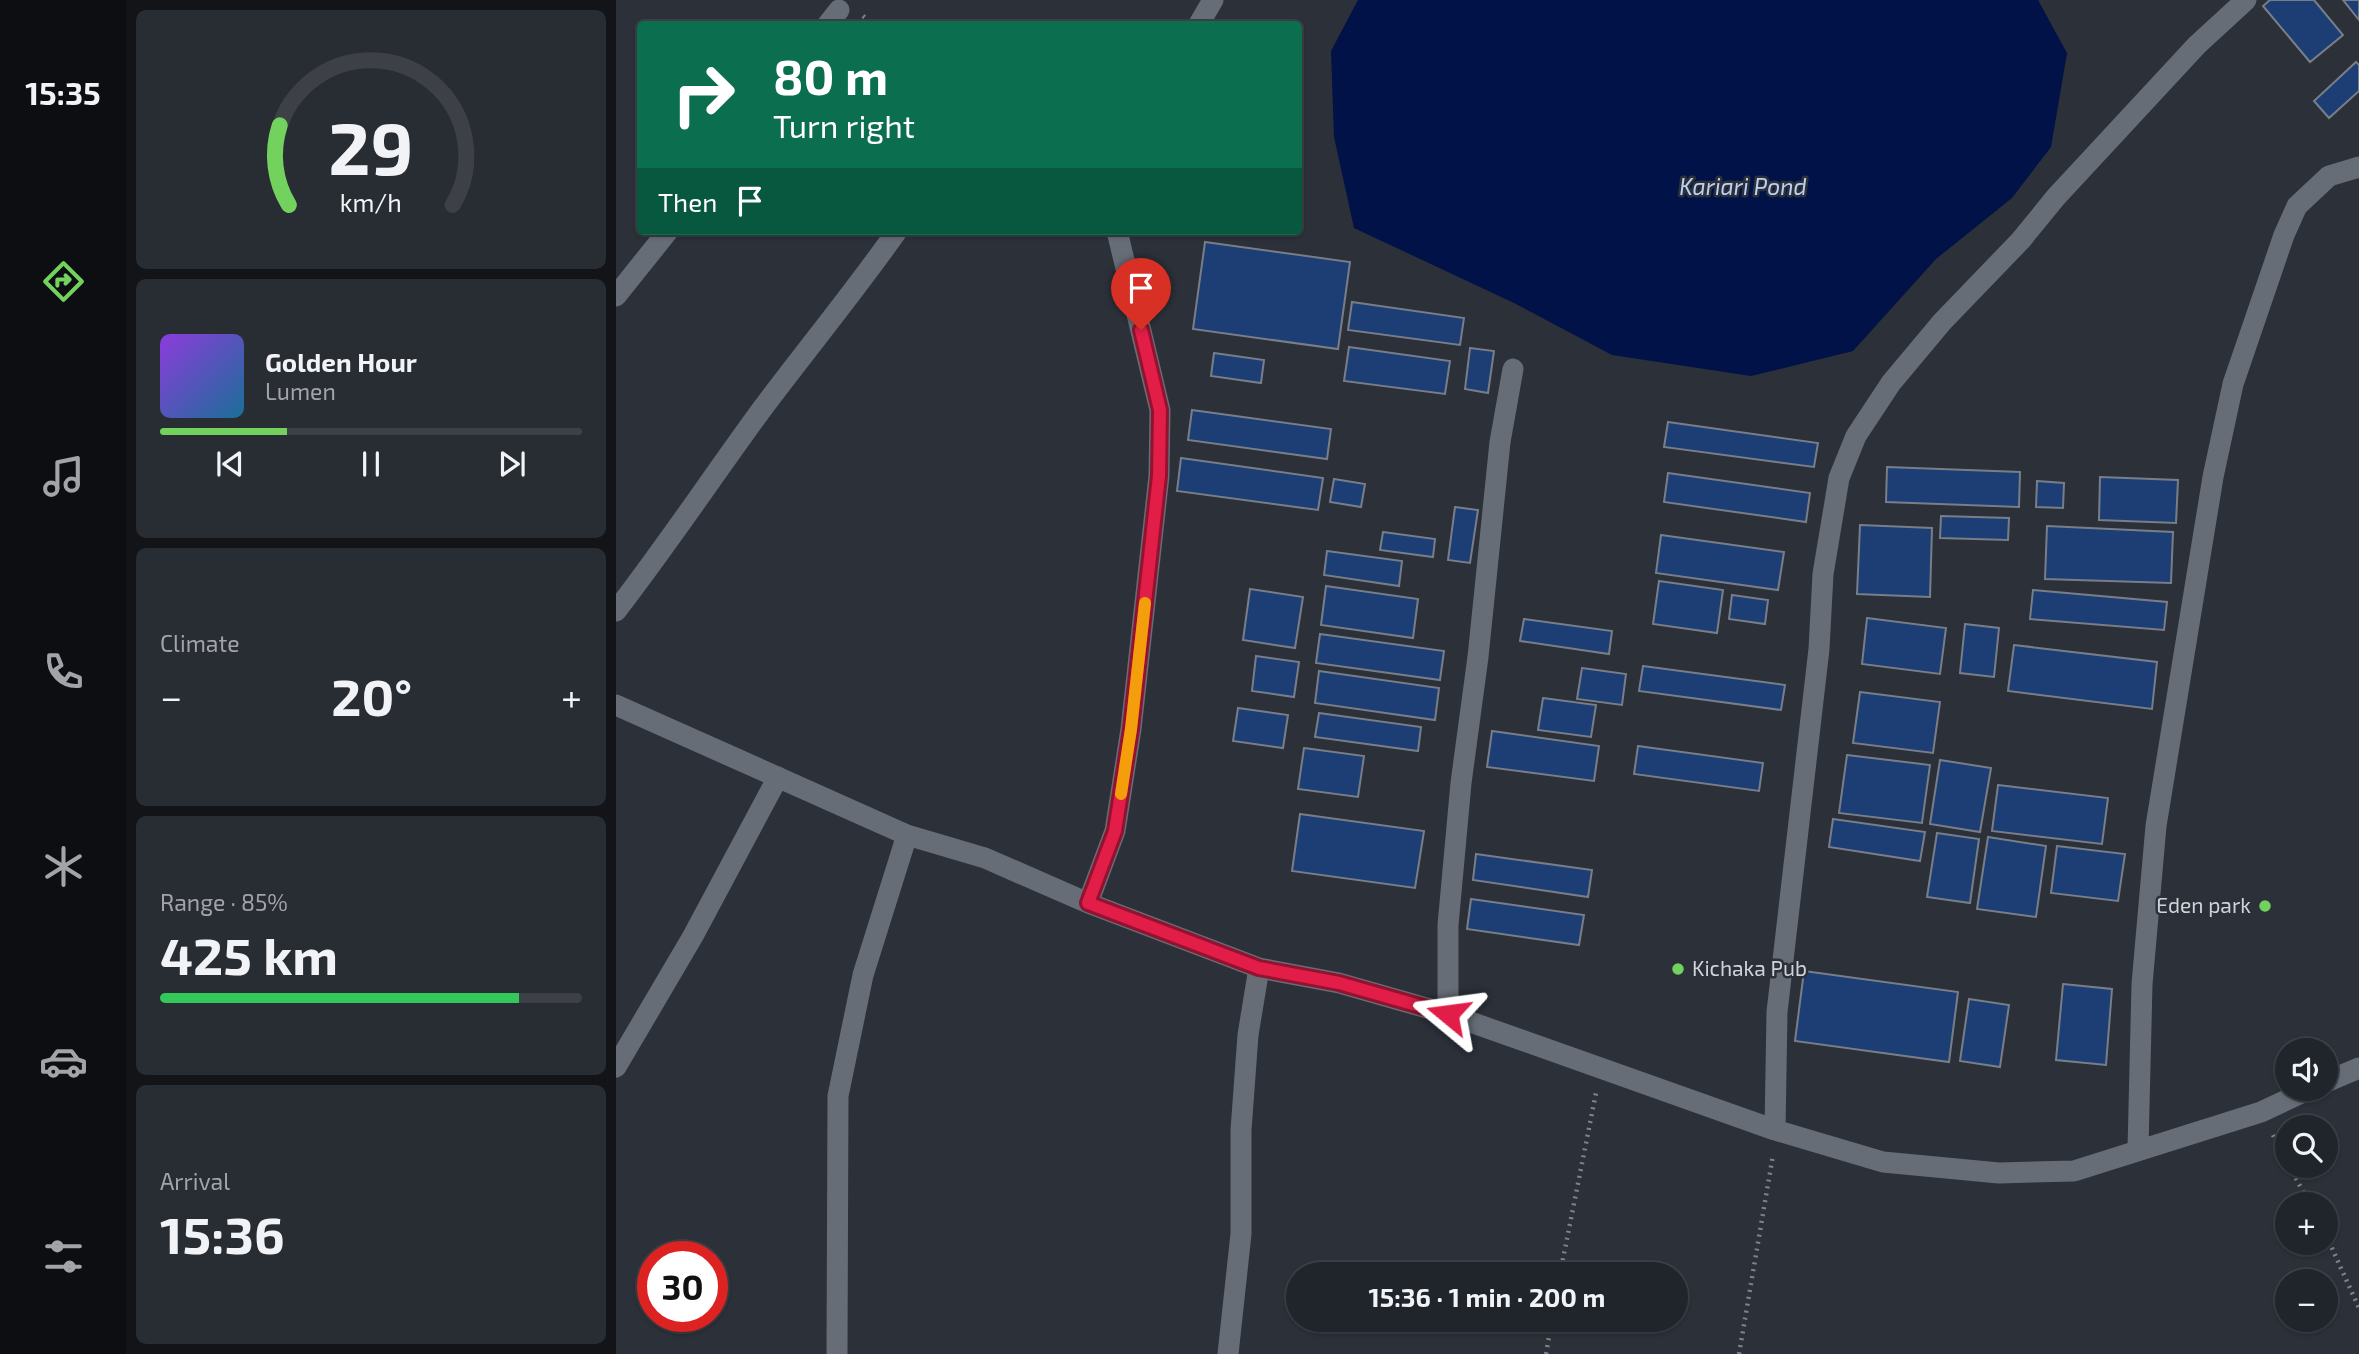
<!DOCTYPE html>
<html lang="en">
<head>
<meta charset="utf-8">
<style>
  body { margin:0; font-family:"Exo 2",sans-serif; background:#282c33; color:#f1f3f6; height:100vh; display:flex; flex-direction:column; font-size:26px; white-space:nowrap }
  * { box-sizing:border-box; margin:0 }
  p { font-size:23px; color:#a2a4a9 }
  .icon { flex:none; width:38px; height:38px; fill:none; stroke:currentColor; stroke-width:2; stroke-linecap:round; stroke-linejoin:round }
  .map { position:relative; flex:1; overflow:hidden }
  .details { display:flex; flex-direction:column; gap:10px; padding:10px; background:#121418; width:490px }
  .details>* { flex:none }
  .guide { position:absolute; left:21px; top:21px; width:665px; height:214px; border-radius:7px; box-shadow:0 2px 5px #0004,0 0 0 2px #3d4147; background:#0b6e4f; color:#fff; overflow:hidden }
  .buttons { position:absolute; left:1659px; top:1038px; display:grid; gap:14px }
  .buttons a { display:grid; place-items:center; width:63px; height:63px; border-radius:50%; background:#20242b; box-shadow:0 2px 5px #0004,0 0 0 2px #3d4147; font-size:35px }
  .speed { position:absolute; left:21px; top:1241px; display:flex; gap:14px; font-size:35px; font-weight:700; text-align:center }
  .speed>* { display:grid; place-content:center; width:91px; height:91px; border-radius:50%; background:#20242b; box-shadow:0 2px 5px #0004,0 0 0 2px #3d4147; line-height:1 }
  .speed .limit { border:10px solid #d22; background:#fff; color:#111 }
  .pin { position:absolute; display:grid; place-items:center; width:60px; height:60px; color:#fff; margin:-72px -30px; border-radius:50% 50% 50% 0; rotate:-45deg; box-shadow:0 0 7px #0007 }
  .pin .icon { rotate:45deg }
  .me { position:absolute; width:77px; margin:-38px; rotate:286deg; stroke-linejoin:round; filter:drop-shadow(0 0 5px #0008) }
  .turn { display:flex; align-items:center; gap:24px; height:147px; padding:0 21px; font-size:32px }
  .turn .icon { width:91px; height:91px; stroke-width:2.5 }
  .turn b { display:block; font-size:49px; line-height:60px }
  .then { display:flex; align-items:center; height:66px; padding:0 21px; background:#0003; gap:14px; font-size:26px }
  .big { font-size:52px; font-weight:700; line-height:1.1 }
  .details .widget { flex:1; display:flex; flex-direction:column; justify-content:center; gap:10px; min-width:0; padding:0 24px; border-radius:10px; background:#282c33 }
  .details .dial { align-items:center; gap:0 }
  .dial svg { height:182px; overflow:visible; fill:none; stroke:#3d4147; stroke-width:7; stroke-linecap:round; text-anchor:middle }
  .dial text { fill:#f1f3f6; stroke:none }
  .song { display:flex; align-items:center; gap:21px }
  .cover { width:84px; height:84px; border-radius:10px; background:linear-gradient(135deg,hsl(270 70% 55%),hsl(200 70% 35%)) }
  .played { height:7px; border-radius:4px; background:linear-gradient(90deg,#73d25d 30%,#3d4147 30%) }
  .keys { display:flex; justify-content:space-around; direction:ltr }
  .heat { display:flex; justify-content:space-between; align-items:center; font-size:38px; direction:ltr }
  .charge { height:10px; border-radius:5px; background:linear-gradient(90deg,#34c759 85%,#3d4147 0) }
  .trip { position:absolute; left:670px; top:1262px; width:402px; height:70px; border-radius:35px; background:#20242b; box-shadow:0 2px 5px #0004,0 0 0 2px #3d4147; font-weight:700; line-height:70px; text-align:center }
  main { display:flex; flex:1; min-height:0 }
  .tab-bar { display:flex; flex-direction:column; width:126px; justify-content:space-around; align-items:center; background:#0d0e11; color:#a2a4a9 }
  .tab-bar .icon { width:49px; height:49px }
  .tab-bar .active { color:#73d25d }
  .tab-bar b { font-size:32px; color:#f1f3f6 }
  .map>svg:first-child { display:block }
  .water { fill:#001247 }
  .building { fill:#1d3d75; stroke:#787e87; stroke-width:2 }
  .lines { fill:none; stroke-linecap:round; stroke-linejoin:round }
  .path { stroke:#7e838a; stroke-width:4.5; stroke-dasharray:2 5; stroke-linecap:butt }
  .street { stroke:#676d77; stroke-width:21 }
  .route-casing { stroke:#92132f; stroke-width:18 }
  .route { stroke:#e11d48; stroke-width:12 }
  .slow { stroke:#f59e0b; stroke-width:12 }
  .poi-dot { fill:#73d25d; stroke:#2b3039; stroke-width:2.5 }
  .labels { text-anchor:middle; stroke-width:5; stroke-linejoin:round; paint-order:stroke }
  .poi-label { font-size:21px; fill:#d0d4d9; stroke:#2b3039; text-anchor:end }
  .water-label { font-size:23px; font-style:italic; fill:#bcd0f3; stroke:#2b3039 }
</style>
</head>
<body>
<main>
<nav class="tab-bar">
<b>15:35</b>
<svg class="icon active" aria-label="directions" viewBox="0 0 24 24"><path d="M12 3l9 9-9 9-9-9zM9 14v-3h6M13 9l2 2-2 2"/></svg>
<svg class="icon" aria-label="music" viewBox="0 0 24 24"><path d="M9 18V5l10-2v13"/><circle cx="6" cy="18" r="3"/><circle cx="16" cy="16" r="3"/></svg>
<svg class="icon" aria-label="phone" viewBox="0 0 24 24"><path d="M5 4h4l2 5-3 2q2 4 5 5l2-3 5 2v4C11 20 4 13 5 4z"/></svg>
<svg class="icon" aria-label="climate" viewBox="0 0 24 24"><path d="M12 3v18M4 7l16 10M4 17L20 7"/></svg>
<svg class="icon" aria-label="car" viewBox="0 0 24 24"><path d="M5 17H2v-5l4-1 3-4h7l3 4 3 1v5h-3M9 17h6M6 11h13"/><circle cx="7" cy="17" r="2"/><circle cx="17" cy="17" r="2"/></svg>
<svg class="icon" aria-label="filters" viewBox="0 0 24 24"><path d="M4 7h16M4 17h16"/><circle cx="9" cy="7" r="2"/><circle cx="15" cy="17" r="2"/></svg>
</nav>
<section class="details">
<div class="widget dial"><svg viewBox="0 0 100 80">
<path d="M14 69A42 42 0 1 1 86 69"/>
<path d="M14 69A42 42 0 0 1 10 34" stroke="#73d25d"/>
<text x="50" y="56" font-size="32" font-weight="700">29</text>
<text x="50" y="72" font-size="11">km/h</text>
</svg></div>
<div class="widget">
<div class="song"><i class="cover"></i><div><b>Golden Hour</b><p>Lumen</p></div></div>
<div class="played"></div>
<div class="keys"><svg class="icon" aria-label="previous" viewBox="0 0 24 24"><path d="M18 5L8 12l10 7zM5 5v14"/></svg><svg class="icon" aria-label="pause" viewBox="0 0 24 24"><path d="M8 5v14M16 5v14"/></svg><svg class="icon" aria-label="next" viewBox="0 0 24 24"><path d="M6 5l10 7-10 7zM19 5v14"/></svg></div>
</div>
<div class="widget"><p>Climate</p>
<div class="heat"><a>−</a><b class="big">20°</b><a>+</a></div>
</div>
<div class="widget"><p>Range · 85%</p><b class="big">425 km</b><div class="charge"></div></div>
<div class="widget"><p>Arrival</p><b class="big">15:36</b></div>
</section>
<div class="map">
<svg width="1743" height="1354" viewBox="0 0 1743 1354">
  <rect width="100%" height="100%" fill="#2b3039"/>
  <path class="water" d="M742,0h680l29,53 -16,94 -39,51 -76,61 -83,92 -102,25 -139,-21 -98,-52 -160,-75 -20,-91 -3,-86z"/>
  <path class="building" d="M1654,0h44l29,35 -33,27 -47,-56z
    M1727,0h16v20z
    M1740,62l3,3v26l-30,27 -15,-17z
    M589,242l145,20 -12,87 -145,-20z
    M736,302l112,16 -4,27 -112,-15z
    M733,347l101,14 -5,33 -101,-13z
    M854,348l24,3 -6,42 -23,-4z
    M598,353l50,7 -3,23 -50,-7z
    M576,410l139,19 -4,30 -139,-19z
    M1052,422l150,21 -4,24 -150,-20z
    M565,458l142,20 -5,32 -141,-19z
    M1271,467l133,5 -1,35 -133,-5z
    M1052,473l142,20 -4,29 -142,-20z
    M1484,477l78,3 -2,43 -77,-3z
    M718,479l31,5 -4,23 -31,-5z
    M1421,481l27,2 -1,25 -27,-1z
    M839,507l23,3 -8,53 -22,-3z
    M1325,516l68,2 -1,22 -68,-2z
    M1244,525l72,3 -2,69 -73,-3z
    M1431,526l126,6 -2,51 -126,-4z
    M767,532l52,7 -2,18 -53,-7z
    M1045,535l123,17 -6,38 -122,-17z
    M711,551l75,10 -3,25 -75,-11z
    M1043,581l64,9 -6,43 -64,-9z
    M710,586l92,13 -5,39 -92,-13z
    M634,589l53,8 -8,51 -52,-8z
    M1417,590l134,12 -3,28 -134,-11z
    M1116,595l36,5 -3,24 -36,-5z
    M1251,618l79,10 -6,46 -78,-10z
    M908,619l88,12 -3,23 -89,-13z
    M1349,624l34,4 -5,49 -34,-4z
    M704,634l124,17 -4,29 -124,-17z
    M1398,645l143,17 -5,47 -144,-18z
    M640,656l43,6 -5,35 -42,-6z
    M1027,666l142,19 -4,25 -142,-19z
    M966,668l44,6 -4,31 -45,-6z
    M703,671l120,17 -4,32 -120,-17z
    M1244,692l80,10 -7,51 -80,-10z
    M927,698l53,7 -5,32 -53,-7z
    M622,708l50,7 -5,33 -50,-7z
    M703,713l102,14 -3,24 -103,-14z
    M876,731l107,15 -5,35 -107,-14z
    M1022,746l125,17 -4,28 -125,-17z
    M688,748l60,8 -6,41 -60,-8z
    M1231,755l83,10 -8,58 -83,-10z
    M1324,760l51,8 -11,64 -50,-8z
    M1382,785l110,13 -6,46 -110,-13z
    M684,814l124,17 -9,57 -123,-17z
    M1217,819l92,13 -5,29 -91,-14z
    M1321,833l42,6 -9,64 -43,-6z
    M1372,837l58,9 -10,71 -59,-8z
    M1441,846l68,8 -7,47 -67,-8z
    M860,854l116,16 -4,27 -115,-17z
    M855,899l113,16 -5,30 -112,-16z
    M1188,971l154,21 -9,70 -154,-21z
    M1447,984l49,5 -6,76 -50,-5z
    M1353,999l40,6 -9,62 -40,-6z"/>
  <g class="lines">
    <path class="path" d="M247,16l10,8
      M1657,1135l14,27
      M1673,1166l21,38
      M1710,1235l33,73
      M944,1274l36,-181
      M930,1354l6,-34
      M1123,1354l34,-199"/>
    <path class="street" d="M212,24l11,-14
      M583,24l14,-24
      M0,296l52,-65
      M0,611c51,-66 97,-135 146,-202 45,-60 92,-117 135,-178
      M0,705l291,130 78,23 103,45 171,65 80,15 109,31 327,116 108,32 116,11 75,-2 187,-59 51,-24
      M472,903l27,-72 16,-102 28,-253 1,-66 -43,-179
      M832,1014v-89l13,-142 17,-126 22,-215 13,-73
      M0,1067l77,-131 85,-159
      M1710,1082l33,-14
      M1159,1130l2,-118 42,-363 4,-75 16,-96 17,-42 35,-53 51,-61 79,-82 35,-43 141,-152 49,-45
      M1522,1149l4,-165 14,-158 57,-349 20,-93 51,-149 13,-29 32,-30 30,-9
      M221,1354l1,-258 25,-121 44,-140
      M612,1354l13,-120v-104l7,-95 11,-67"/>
  </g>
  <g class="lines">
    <defs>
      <path id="route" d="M525,330l19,80 -1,66 -28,253 -16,102 -27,72 171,65 80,15 109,31"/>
    </defs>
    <use href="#route" class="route-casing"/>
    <use href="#route" class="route"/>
    <path class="slow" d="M505,794l10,-65 14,-126"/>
  </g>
  <g class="poi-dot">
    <circle cx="1649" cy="906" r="7"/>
    <circle cx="1062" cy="969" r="7"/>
  </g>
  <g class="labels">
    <g class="poi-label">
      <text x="1635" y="913">Eden park</text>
      <text x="1076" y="976" text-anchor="start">Kichaka Pub</text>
    </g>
    <g class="water-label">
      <text x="1127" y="195">Kariari Pond</text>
    </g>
  </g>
</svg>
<div class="buttons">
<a><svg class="icon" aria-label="sound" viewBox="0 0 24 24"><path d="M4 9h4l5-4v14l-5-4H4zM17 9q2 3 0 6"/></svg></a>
<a><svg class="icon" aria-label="search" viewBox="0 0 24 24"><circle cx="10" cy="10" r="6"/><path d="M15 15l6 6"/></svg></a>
<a>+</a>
<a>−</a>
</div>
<div class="speed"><div class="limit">30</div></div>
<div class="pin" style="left:525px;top:330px;background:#d93025"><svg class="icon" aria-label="arrive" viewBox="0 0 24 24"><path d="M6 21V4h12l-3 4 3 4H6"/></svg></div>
<svg class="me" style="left:832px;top:1014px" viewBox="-20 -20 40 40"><path d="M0-17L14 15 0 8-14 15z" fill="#e11d48" stroke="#fff" stroke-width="4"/></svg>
<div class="trip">15:36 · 1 min · 200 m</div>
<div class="guide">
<div class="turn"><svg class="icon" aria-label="right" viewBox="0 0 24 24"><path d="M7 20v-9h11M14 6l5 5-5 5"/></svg><div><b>80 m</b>Turn right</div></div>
<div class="then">Then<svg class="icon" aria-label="arrive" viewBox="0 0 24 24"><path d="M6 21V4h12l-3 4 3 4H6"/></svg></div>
</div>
</div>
</main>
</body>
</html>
